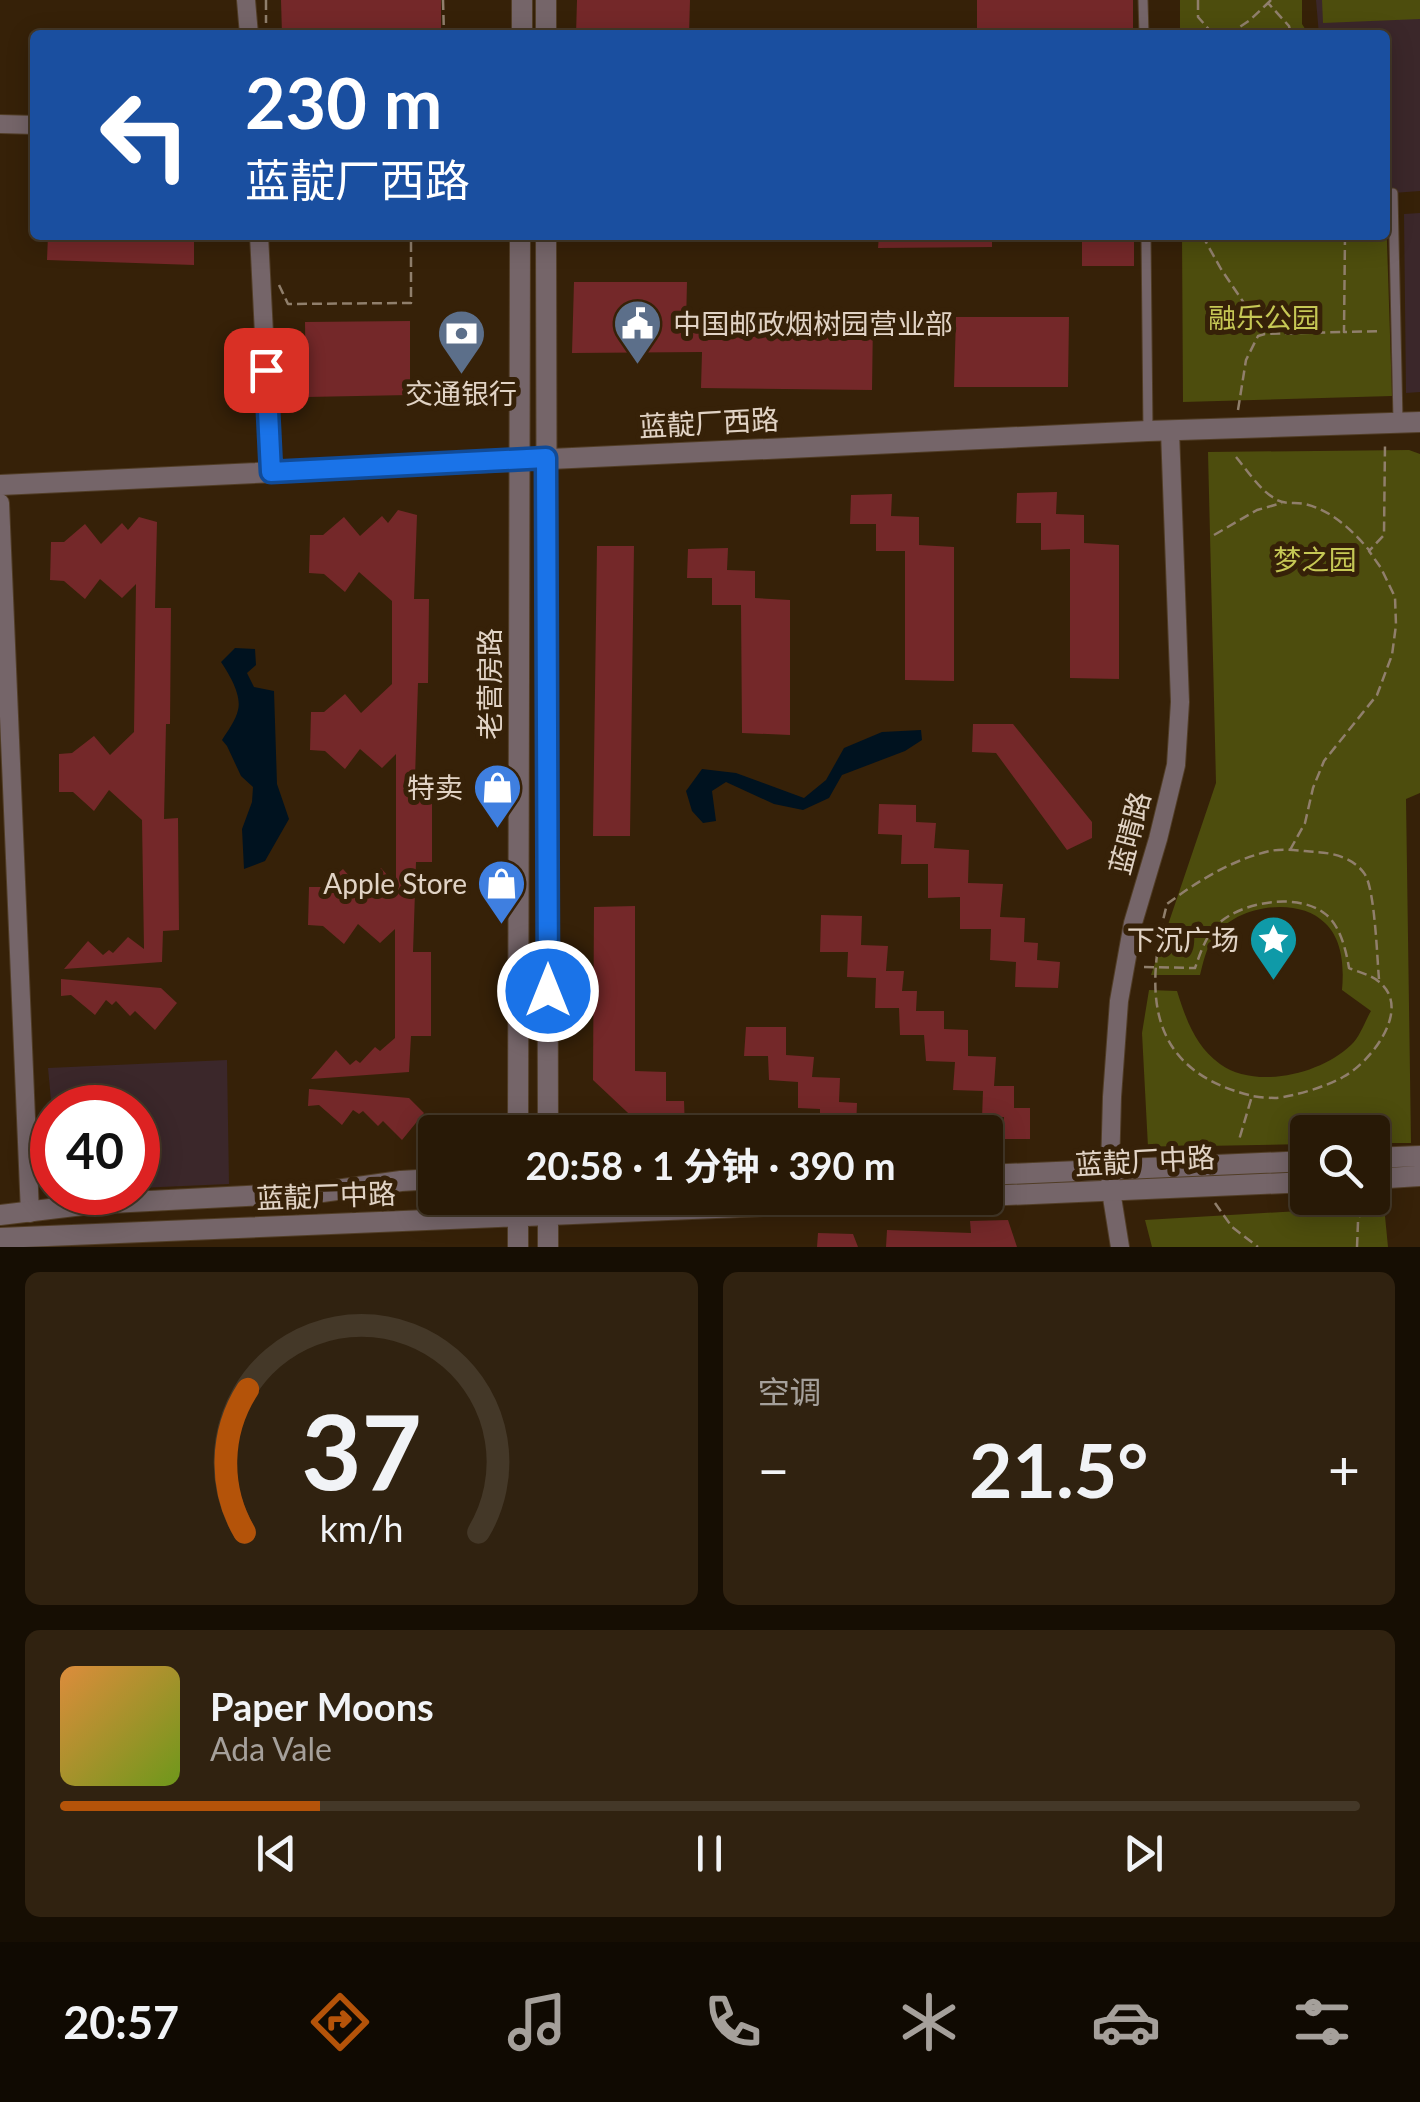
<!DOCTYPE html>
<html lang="zh">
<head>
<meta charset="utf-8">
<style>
  body { margin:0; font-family:Lato,"Noto Sans SC",sans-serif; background:#302210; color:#f1f3f6; height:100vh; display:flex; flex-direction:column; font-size:38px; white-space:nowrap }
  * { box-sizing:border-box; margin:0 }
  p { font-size:32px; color:#a5a09b }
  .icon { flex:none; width:55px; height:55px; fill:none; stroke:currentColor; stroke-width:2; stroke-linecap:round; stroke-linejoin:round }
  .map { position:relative; height:1247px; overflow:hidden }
  .details { display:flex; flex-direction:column; gap:25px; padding:25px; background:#160e03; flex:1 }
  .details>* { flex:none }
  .hud { position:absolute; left:30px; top:30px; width:1360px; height:210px; border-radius:10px; box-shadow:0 5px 25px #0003,0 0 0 2px #443828; background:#1a4fa0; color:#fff; overflow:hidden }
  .buttons { position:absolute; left:1290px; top:1115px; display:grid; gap:20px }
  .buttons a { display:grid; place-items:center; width:100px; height:100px; border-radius:10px; background:#281906; box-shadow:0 5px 25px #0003,0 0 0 2px #443828; font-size:50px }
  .speed { position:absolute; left:30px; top:1085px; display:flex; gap:20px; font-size:50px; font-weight:700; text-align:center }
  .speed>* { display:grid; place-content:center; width:130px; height:130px; border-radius:50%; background:#281906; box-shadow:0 5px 25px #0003,0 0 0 2px #443828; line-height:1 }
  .speed .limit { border:15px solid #d22; background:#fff; color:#111 }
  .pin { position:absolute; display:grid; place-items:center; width:85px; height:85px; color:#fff; margin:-42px; border-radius:20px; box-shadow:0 5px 15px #0006 }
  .me { position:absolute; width:110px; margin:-55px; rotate:0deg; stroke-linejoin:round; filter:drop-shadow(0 0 8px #0008) }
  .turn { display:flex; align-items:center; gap:35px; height:210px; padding:0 50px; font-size:45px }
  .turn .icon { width:130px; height:130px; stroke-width:2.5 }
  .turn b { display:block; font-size:70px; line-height:85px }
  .big { font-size:75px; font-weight:700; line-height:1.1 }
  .details .card { flex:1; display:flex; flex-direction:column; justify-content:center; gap:15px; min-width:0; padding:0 35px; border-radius:15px; background:#302210 }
  .details .dial { align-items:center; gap:0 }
  .dial svg { height:260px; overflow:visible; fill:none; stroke:#443828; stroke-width:7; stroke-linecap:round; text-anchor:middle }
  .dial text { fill:#f1f3f6; stroke:none }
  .song { display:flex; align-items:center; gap:30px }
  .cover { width:120px; height:120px; border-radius:15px; background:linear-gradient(135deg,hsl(30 70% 55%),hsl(80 70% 35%)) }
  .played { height:10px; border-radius:5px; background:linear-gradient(90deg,#b45309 20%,#443828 20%) }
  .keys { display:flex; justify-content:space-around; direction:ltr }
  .heat { display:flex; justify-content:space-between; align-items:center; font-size:55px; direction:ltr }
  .details .tiles { flex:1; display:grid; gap:25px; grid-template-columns:1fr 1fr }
  .card:last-child { grid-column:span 2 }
  .trip { position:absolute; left:418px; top:1115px; width:585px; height:100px; border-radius:10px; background:#281906; box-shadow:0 5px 25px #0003,0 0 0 2px #443828; font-weight:700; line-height:100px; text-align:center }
  .menu { display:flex; height:160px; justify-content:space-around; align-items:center; background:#100a02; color:#a5a09b }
  .menu .icon { width:70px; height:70px }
  .menu .active { color:#b45309 }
  .menu b { font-size:45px; color:#f1f3f6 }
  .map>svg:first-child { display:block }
  .education { fill:#3b272a }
  .green { fill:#4d4d0d }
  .water { fill:#00121f }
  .building { fill:#742829 }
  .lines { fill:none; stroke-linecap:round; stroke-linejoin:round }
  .service-casing { stroke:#513d26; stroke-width:11 }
  .minor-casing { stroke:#513d26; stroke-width:20 }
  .tertiary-casing { stroke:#513d26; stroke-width:22 }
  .path { stroke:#907f6c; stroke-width:2.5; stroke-dasharray:10 5; stroke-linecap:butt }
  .service { stroke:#756569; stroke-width:9 }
  .minor { stroke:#756569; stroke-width:18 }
  .tertiary { stroke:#756569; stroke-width:20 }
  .route-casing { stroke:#114b97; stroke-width:25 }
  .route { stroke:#1a73e8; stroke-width:18 }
  .labels { text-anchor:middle; stroke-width:10; stroke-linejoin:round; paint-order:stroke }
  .park-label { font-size:28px; fill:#c6c855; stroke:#362108 }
  .poi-label { font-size:28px; fill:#e1d3c5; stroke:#362108; text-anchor:end }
  .street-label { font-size:28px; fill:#e1d3c5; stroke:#362108 }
</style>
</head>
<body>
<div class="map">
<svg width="1420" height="1247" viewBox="0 0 1420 1247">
  <rect width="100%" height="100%" fill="#362108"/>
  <path class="education" d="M1316,0h104v191l-27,2 -8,-38v-120h-66z
    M1420,213v179l-14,1 -2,-179z
    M227,1060l2,124 -91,4v-80h-86v3l-4,-43z"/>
  <path class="green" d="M1180,0h122v24l7,11h-129z
    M1322,0h98v19l-97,4z
    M1385,182l7,214 -209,6 -1,-167h203z
    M1409,450l11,4v339l-14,6 5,344h-38l-1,-11h-64l-1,12 -159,3 -6,-114 7,-43 28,1c9,28 18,55 43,73 36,26 101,10 131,-19 9,-8 14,-24 20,-34l-29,-21c2,-22 1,-50 -17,-67 -28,-28 -91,-17 -112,15 -7,11 -10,25 -13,37h-49l65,-192 -8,-331z
    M1384,1206l4,41h-236l-7,-27z"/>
  <path class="water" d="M235,648l20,1 1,16 -9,8 7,14 20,4 3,93 12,35 -24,42 -21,8 -2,-40 10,-27 1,-15 -12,-11 -14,-30 -5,-6c5,-8 14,-20 16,-30 4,-15 -9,-36 -17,-48z
    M921,730l1,10 -17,11 -63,24 -13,23 -26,12 -29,-6 -48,-22 -14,9 4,30 -13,2 -11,-12 -6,-20 16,-22 34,4 68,25 22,-18 18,-32 38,-16z"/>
  <path class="building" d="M281,0h160v35h-159z
    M577,0h113l-1,35h-113z
    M977,0h156v35h-156z
    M48,235h146v30l-147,-5z
    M879,235h113v12l-114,1z
    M1082,235h52v31h-52z
    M574,282h113l-1,42 74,-2v-2l113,-1 -1,71 -171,-2 1,-36 -130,1z
    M956,317h113l-1,70h-114z
    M410,321v74l-104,2 -1,-75z
    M1057,492l-1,22 28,1v28l35,2v134l-49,-1v-129l-29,1v-27h-25l1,-30z
    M892,494l-1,22 28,1v28l35,2v134l-49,-1v-129h-29v-27h-26l1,-29z
    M398,510l19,5 -3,84h15l-1,84h-10l-3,95h17v84h-16l-3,90h18v84h-20l-2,36 -98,7 25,-29 14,15 6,-5 4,3 15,-16 5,4 15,-13v-109l-15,14 -22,-19 -14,20 -21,-18 -15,-1 1,-38h13l21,-18 17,19 21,-20 15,17v-131l-14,14 -22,-19 -15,20 -20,-18 -15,-1 1,-38h13l21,-18 16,19 31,-29v-83l-33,-29 -14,20 -21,-18 -15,-1 1,-38h13l21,-18 16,19 22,-20 6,7z
    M139,517l18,5 -2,86h16l-1,116h-4l-2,95 14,-1 1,112 -16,1 -1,31 -98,7 24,-28 15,14 6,-5 4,3 15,-16 16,12 -2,-129 -33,-30 -15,21 -21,-19h-14v-38l13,-1 22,-17 16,19 24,-23 2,-148 -14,14 -22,-19 -15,20 -21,-18 -14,-1 1,-38h13l21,-18 16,20 21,-21 6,7z
    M597,546h37l-4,290h-37z
    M728,548l-1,22 28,1v27l35,2v135l-48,-2 -1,-128h-29v-27h-25l1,-29z
    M973,724h40l79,98v16l-25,12 -71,-97 -24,-1z
    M879,804l37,1v17l20,1 -2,25 35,2 -1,33 35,1 -3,33 25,1 -1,24 14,1 -1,17 23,2 -2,26 -43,-1 1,-25 -26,-2 1,-31h-31v-32l-32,1v-34h-27l1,-29 -24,-1z
    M635,906v165l31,1v29h18l1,28 -41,-1 -51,-48 1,-173z
    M821,915l41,1 -1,29 27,1 -2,25h18l-2,20h15l-1,20h28v18l24,1v26l28,1 -2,29h20v22h16v31h-26v-22l-22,1 1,-27 -30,-1 2,-28 -29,-1 -2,-26h-24l-1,-27h-24l1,-30 -29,-1 1,-25h-28z
    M61,979l100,9 16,15 -22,27 -20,-19 -5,5 -14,-15 -4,4 -6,-5 -11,15 -24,-20 -10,1z
    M746,1027h40v28l28,2 -2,20 28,1 -1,24 18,1 -1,26 -36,-1v-19l-22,-1v-26l-29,-2 -1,-24h-24z
    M309,1089l100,9 15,15 -22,27 -19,-19 -5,5 -15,-15 -4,3 -6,-4 -11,15 -23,-20 -11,1z
    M1008,1220l9,27h-131l1,-17 84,3 -1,-12z
    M818,1233l35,1 5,13h-41z"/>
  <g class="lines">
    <defs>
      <path id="service" d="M1143,0l1,35
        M1393,193l5,227
        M1146,235l2,196"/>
      <path id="minor" d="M246,0l3,35
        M0,124l35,1
        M259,235l12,237
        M0,503l30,710
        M1120,1247l-9,-56 -1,-21 2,-73 7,-96 14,-78 25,-84 18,-74 4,-63 -10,-271"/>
      <path id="tertiary" d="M522,35v-35
        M546,35v-35
        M546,235l2,897
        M0,485l1148,-54 272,-9
        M518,1132l2,-897
        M1372,1158l48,-2
        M985,1175l323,-14
        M1372,1179l48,-3
        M985,1196l323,-14
        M0,1215l91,-11 231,-12 79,-11 34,-2
        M0,1238l953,-40
        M518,1247v-49
        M548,1247v-49"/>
    </defs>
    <use href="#service" class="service-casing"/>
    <use href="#minor" class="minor-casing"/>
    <use href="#tertiary" class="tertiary-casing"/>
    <path class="path" d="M266,0v23
      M443,0l1,35
      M1198,0v17l16,18
      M1271,0l-3,3 21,23 2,9
      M1228,35l22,-15 18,-17
      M1202,235l19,34 44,65
      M1345,235l-1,97 38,-1
      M279,285l9,19 123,-1v-67l12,-1
      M1238,410l8,-50 12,-24 7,-2 77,-2
      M1236,457c11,13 23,32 38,41 9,7 20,4 31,6 26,6 47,26 64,46
      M1214,535l43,-25 25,-7
      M1290,850l15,-27 8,-35 11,-27 53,-66 15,-40 4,-30 -1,-28 -14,-29 -12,-17 15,-16 1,-91
      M1144,967l51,1c5,-14 10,-30 21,-42 23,-24 80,-34 108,-13 16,11 22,37 25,55 9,4 22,7 29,13 36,27 -8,82 -35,96 -15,9 -51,20 -68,21 -7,0 -16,-1 -23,-2l-13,44
      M1249,1095c-102,-26 -105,-102 -82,-191 31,-23 64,-44 103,-53 14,-3 31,0 46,1 18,1 37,6 48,21 11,14 13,85 15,106
      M1215,1203l17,24 26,20
      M1357,1247l1,-25 5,-24"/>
    <use href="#service" class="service"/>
    <use href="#minor" class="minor"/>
    <use href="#tertiary" class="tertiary"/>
  </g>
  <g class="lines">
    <defs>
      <path id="route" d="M266,370l5,102 275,-14 2,533"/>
    </defs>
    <use href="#route" class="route-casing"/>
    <use href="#route" class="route"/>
  </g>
  <defs>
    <symbol id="civic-pin" viewBox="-11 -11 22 30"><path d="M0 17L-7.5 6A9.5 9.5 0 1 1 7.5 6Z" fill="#5c6f8a" stroke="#362108"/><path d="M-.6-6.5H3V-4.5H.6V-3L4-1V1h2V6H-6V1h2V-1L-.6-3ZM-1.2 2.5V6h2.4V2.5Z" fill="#fff"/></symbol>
    <symbol id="bank-pin" viewBox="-11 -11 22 30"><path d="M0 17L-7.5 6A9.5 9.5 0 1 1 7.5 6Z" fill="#5c6f8a" stroke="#362108"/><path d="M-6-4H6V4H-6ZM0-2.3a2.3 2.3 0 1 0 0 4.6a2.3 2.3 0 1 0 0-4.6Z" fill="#fff"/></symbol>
    <symbol id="shop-pin" viewBox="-11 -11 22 30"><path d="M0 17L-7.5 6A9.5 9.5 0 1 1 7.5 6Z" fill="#3f7fe0" stroke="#362108"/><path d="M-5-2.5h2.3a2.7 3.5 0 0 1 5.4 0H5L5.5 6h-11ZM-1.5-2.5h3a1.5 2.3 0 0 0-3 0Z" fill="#fff"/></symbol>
    <symbol id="sight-pin" viewBox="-11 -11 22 30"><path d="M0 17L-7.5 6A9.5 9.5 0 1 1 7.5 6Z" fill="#0f9aa8" stroke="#362108"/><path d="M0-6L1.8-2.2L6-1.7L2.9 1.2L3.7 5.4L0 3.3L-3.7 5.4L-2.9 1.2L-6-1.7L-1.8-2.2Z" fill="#fff"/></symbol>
  </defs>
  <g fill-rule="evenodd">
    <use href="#civic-pin" x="610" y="296" width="55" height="75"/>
    <use href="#bank-pin" x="434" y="306" width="55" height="75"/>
    <use href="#shop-pin" x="470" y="760" width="55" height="75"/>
    <use href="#shop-pin" x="474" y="856" width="55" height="75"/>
    <use href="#sight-pin" x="1246" y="912" width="55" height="75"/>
  </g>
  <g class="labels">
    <g class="park-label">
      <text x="1264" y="328">融乐公园</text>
      <text x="1315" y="570">梦之园</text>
    </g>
    <g class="poi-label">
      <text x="673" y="334" text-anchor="start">中国邮政烟树园营业部</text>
      <text x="461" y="404" text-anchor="middle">交通银行</text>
      <text x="463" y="798">特卖</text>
      <text x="467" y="894">Apple Store</text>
      <text x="1239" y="950">下沉广场</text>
    </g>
    <g class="street-label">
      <text transform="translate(709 423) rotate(-3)" y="10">蓝靛厂西路</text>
      <text transform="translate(490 684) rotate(-90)" y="10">老营房路</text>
      <text transform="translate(1130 833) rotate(-75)" y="10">蓝晴路</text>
      <text transform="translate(1145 1161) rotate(-3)" y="10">蓝靛厂中路</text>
      <text transform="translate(326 1196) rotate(-2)" y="10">蓝靛厂中路</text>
    </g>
  </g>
</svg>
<div class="buttons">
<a><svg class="icon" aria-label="search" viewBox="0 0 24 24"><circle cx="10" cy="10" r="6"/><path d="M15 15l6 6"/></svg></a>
</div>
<div class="speed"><div class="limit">40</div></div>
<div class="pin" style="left:266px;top:370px;background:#d93025"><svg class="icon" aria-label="arrive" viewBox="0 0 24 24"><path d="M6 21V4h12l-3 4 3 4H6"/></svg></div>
<svg class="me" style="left:548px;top:991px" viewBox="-20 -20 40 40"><circle r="17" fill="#1a73e8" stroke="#fff" stroke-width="3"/><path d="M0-11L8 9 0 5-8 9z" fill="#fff"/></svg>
<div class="trip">20:58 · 1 分钟 · 390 m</div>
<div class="hud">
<div class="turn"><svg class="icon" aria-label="left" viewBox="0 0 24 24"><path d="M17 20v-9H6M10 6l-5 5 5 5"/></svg><div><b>230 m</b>蓝靛厂西路</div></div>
</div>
</div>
<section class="details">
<div class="tiles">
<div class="card dial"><svg viewBox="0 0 100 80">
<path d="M14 69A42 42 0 1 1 86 69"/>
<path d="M14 69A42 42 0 0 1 15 25" stroke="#b45309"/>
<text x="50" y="56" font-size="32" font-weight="700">37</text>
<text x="50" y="72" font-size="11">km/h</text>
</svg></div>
<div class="card"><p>空调</p>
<div class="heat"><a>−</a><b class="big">21.5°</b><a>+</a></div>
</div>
<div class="card">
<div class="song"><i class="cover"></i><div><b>Paper Moons</b><p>Ada Vale</p></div></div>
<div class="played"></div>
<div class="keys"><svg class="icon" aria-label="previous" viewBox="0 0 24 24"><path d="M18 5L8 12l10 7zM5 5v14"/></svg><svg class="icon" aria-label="pause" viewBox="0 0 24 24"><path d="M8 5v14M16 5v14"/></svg><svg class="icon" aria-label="next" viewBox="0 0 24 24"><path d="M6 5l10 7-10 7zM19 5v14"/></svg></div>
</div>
</div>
</section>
<nav class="menu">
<b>20:57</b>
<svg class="icon active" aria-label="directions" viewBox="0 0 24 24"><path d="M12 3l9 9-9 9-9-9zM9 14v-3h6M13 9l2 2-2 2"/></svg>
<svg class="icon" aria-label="music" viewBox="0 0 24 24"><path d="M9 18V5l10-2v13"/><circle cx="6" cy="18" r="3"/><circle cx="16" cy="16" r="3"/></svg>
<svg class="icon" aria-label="phone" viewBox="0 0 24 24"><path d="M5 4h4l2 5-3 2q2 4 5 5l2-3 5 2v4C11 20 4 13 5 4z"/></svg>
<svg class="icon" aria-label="climate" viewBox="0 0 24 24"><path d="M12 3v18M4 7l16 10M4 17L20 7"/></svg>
<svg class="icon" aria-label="car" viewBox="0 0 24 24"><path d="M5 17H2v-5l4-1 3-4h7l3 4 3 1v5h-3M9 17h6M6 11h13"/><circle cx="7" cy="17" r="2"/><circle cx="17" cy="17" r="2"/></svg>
<svg class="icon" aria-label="filters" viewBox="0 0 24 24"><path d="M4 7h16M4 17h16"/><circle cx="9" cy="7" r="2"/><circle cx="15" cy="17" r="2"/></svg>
</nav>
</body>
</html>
